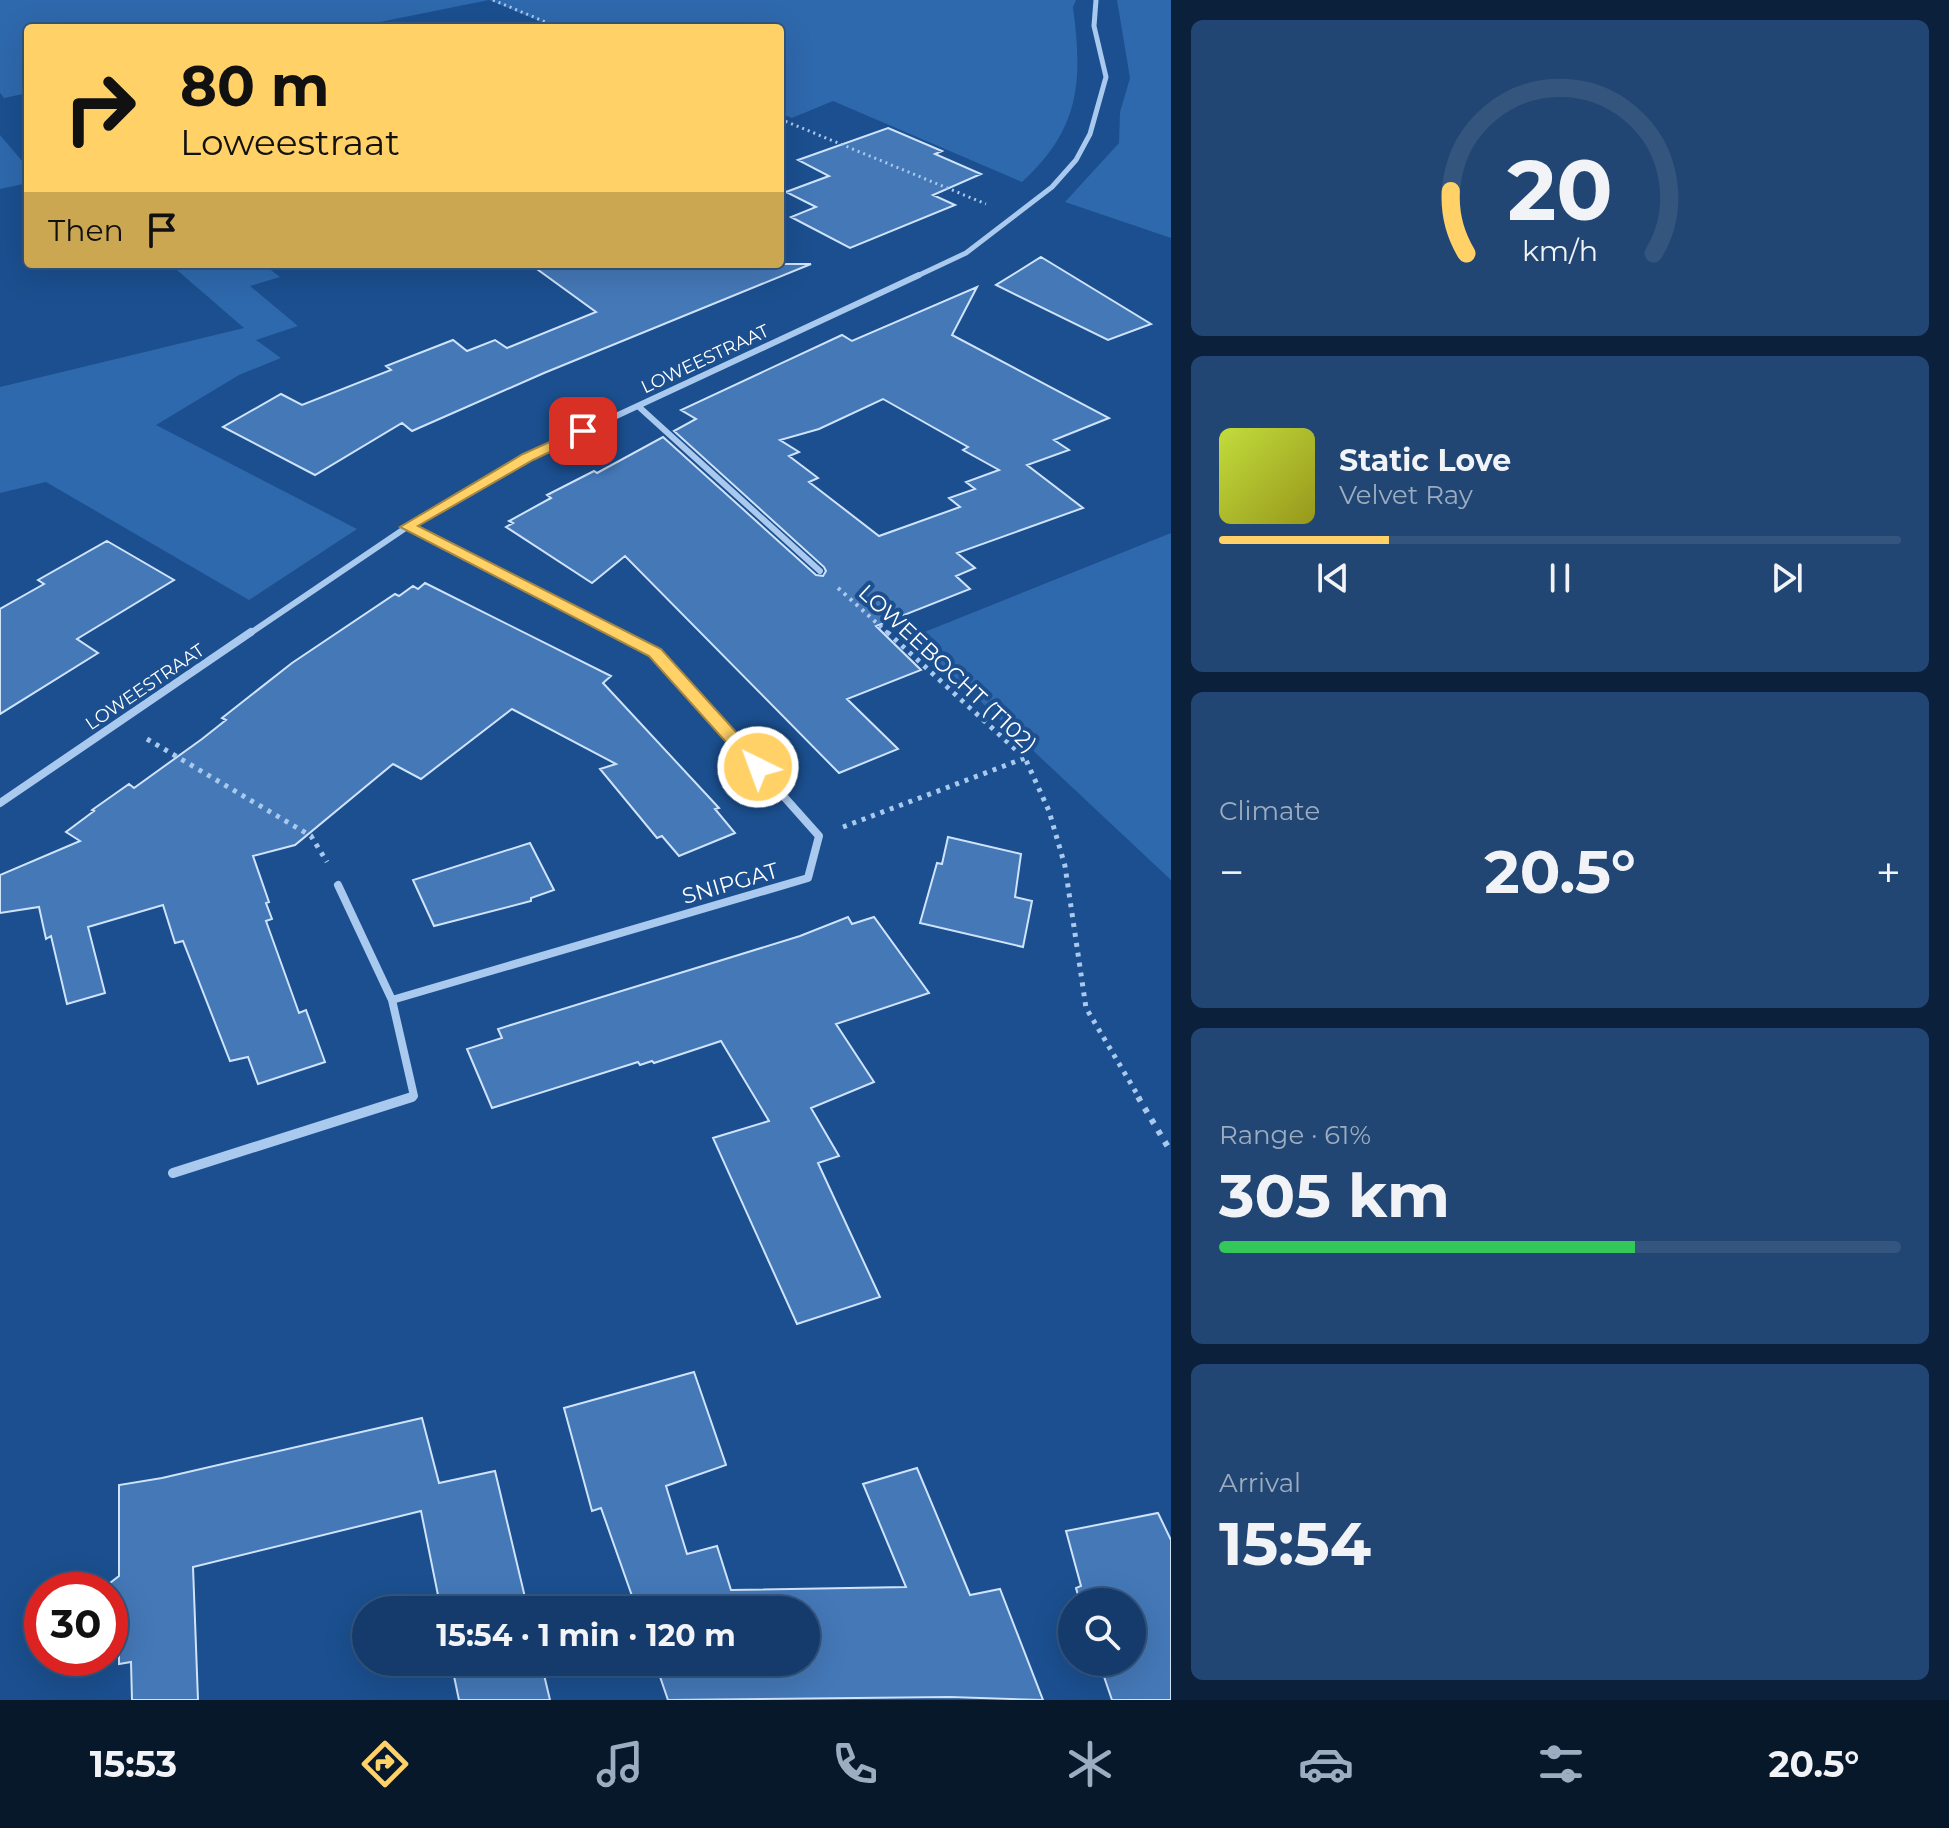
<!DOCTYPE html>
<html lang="en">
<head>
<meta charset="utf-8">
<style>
  body { margin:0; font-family:Montserrat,sans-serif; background:#214673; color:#f1f3f6; height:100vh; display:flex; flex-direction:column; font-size:30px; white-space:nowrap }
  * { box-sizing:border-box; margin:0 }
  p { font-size:26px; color:#9dadc1 }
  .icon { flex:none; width:44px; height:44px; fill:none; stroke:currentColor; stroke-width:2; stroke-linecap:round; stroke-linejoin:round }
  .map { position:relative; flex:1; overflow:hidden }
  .sheet { display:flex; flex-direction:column; gap:20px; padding:20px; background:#0b203b; width:778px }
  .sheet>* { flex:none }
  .banner { position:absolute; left:24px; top:24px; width:760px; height:244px; border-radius:8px; box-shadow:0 8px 32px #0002,0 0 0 2px #33557e; background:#ffd166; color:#111; overflow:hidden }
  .tools { position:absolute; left:1058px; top:1588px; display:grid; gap:16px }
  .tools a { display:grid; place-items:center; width:88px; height:88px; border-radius:50%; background:#143b6b; box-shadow:0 8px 32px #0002,0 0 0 2px #33557e; font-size:40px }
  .speed { position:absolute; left:24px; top:1572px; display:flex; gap:16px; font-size:40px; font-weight:700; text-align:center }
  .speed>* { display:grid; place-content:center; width:104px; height:104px; border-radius:50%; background:#143b6b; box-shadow:0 8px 32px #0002,0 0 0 2px #33557e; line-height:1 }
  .speed .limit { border:12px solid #d22; background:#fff; color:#111 }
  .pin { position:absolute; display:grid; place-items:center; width:68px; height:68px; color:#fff; margin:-34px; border-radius:16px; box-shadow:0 4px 12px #0006 }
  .me { position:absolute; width:88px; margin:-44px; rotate:318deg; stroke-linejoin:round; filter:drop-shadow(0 0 6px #0008) }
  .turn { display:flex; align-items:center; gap:28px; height:168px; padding:0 24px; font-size:36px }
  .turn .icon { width:104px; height:104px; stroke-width:2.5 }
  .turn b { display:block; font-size:56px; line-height:68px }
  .then { display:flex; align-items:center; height:76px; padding:0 24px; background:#0003; gap:16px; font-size:30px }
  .big { font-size:60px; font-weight:700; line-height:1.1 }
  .sheet .tile { flex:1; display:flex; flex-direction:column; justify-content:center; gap:12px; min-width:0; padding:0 28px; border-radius:12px; background:#214673 }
  .sheet .dial { align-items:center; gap:0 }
  .dial svg { height:208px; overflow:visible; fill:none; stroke:#33557e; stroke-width:7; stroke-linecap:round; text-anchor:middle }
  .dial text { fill:#f1f3f6; stroke:none }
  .song { display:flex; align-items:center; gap:24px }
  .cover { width:96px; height:96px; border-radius:12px; background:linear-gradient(135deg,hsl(70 70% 55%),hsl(60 70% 35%)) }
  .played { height:8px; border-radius:4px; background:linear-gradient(90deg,#ffd166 25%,#33557e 25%) }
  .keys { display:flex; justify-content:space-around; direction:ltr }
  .heat { display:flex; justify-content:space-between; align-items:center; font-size:44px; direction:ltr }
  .charge { height:12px; border-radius:6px; background:linear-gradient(90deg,#34c759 61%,#33557e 0) }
  .trip { position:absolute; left:352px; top:1596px; width:468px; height:80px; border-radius:40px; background:#143b6b; box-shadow:0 8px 32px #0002,0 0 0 2px #33557e; font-weight:700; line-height:80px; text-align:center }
  .menu { display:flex; height:128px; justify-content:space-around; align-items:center; background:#08182b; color:#9dadc1 }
  .menu .icon { width:56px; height:56px }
  .menu .selected { color:#ffd166 }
  .menu b { font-size:36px; color:#f1f3f6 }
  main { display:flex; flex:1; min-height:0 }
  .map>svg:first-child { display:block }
  .green { fill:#2e69ad }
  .building { fill:#4478b7; stroke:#cfe3fa; stroke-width:2; fill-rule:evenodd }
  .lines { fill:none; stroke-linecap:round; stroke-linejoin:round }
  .path-far3 { stroke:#a9c9ee; stroke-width:3; stroke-dasharray:2 4; stroke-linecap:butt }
  .path-far2 { stroke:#a9c9ee; stroke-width:4; stroke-dasharray:3 5; stroke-linecap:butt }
  .path-far1 { stroke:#a9c9ee; stroke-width:5; stroke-dasharray:4 6; stroke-linecap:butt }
  .path { stroke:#a9c9ee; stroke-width:6; stroke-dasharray:5 8; stroke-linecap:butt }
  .minor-far3 { stroke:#a9c9ee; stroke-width:5 }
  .minor-far2 { stroke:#a9c9ee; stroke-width:6 }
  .minor-far1 { stroke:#a9c9ee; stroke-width:8 }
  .minor { stroke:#a9c9ee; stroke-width:10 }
  .route { fill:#ffd166; stroke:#a68842; stroke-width:2 }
  .labels { text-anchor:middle; stroke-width:8; stroke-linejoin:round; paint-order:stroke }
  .far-street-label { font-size:18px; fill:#fff; stroke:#1b4f8f }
  .street-label { font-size:22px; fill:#fff; stroke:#1b4f8f }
</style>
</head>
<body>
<main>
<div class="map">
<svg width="1171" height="1700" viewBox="0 0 1171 1700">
  <rect width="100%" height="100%" fill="#1b4f8f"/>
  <path class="green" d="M0,0h489l-139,28h-322v65l-24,5 -4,-5z
    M489,0h587l-3,7c10,75 7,122 -51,175l-189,-81 -41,17 -12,-5v-85h-224z
    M1117,0h54v238l-106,-36 54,-59 1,-31 10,-34z
    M0,135l28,33v15l-28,6z
    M170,264h93l17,13 -30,9 48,40 -42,14 25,18 -42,17 -83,50 201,104 -108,71 -203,-118 -46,11v-106l244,-59z
    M1171,533v347l-259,-243z"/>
  <path class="building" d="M888,128l54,23 -7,3 46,20 -48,21 22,10 -105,43 -59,-31 25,-10 -30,-15 43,-16 -31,-16z
    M1041,257l110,67 -43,16 -112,-55z
    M530,264h281l-267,109 -132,58 -10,-8 -87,52 -92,-48 58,-33 21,11 89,-35 -5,-4 67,-26 14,11 28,-11 12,8 89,-36z
    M977,287l-25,48 157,83 -55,22 15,10 -42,15 56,43 -126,45 18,15 -19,8 14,13 -94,37 45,44 -74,29 51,50 -59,24 -214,-217 -33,27 -86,-56 7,-4 -4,-2 42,-23 -4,-3 47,-24 3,2 66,-36 153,138 7,1 3,-5 -2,-4 -150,-136 22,-12 -15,-9 161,-75 10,6zM883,399l85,48 -5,3 36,20 -33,12 9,7 -26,9 11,9 -81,29 -70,-54 9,-4 -29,-22 10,-4 -19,-12 39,-11z
    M107,541l67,39 -97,59 21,14 -98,61v-105l44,-25 -6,-4z
    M425,583l186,93 -8,7 116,125 -4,1 20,24 -56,23 -17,-20 -5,2 -57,-69 16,-5 -104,-55 -91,70 -28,-15 -98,81 -42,11 16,46 -3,1 6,16 -6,2 33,92 7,-3 19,52 -67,22 -10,-27 -18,4 -47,-120 -8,2 -12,-38 -75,22 17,66 -38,11 -16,-68 -5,3 -7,-32 -39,6v-38l80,-34 -14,-9 28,-21 -2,-1 37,-26 5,4 68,-49 24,-19 -4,-2 70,-55 103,-69 4,2 14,-10 5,3z
    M948,837l73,17 -6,43 17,4 -9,46 -103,-24 17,-60 5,1z
    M530,843l24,47 -23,8v3l-97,25 -21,-46z
    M848,917l4,7 22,-7 55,76 -93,31 38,58 -63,26 28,48 -21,7 62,134 -83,27 -84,-186 56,-17 -48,-80 -67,22 -2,-2 -12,4 -2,-3 -146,46 -25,-59 35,-11 -4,-9 302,-93z
    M694,1372l32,93 -60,21 21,68 30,-8 14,44 175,-3 -43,-103 54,-16 53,127 30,-6 43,111 -93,-3 -282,3 -13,-38h151v-52h-169l-36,-102 -9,3 -28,-103z
    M422,1418l17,65 56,-12 33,139h-87l-20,-99 -228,56 5,133h-66l-1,-38 -12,2v-32l-9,-4v-45l9,-7v-91l43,-7z
    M1158,1513l13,27v160h-59l-13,-38h33v-60h-52l-4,-14 5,-2 -15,-55z
    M451,1662h90l9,38h-91z"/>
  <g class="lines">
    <path class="path-far3" d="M493,0l67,28
      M780,119l206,85"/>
    <path class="path-far2" d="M838,588l51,46"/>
    <path class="path-far1" d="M887,632l138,126 24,53 16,55 21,142 54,91
      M147,739l164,97 16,26
      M843,827l182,-69"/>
    <path class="path" d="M1138,1097l33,55"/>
    <path class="minor-far3" d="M915,277l51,-24 86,-66 24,-27 14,-26 16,-57 -12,-51 2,-26"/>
    <path class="minor-far2" d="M638,406l182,165
      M407,527l213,107
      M249,634l158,-107 121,-70 391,-182"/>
    <path class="minor-far1" d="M0,803l251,-171
      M338,885l54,115 22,96 -8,3
      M392,1000l416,-122 11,-42 -164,-184 -39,-20"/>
    <path class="minor" d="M173,1173l239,-76"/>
  </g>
  <path class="route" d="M583,427l7,4 -2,3 -55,26 -115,66 243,123 103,114 2,4 -2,4h-12l-103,-115 -249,-129 123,-73z"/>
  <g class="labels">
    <g class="far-street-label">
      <text transform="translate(705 359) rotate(-25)" y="6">LOWEESTRAAT</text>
      <text transform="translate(145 687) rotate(-34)" y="6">LOWEESTRAAT</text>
    </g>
    <g class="street-label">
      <text transform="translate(948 668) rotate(43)" y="8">LOWEEBOCHT (T102)</text>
      <text transform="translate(730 883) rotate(-16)" y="8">SNIPGAT</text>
    </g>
  </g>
</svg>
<div class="tools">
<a><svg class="icon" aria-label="search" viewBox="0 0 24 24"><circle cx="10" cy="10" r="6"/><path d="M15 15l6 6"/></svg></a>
</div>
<div class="speed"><div class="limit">30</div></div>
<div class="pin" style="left:583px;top:431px;background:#d93025"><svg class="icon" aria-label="arrive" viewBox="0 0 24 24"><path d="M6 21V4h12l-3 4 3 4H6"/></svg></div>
<svg class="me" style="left:758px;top:767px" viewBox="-20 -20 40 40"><circle r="17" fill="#ffd166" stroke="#fff" stroke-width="3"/><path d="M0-11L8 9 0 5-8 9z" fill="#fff"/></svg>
<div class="trip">15:54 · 1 min · 120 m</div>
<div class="banner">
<div class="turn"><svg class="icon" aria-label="right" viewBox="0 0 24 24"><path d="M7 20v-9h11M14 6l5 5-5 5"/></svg><div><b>80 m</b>Loweestraat</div></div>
<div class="then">Then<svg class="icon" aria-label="arrive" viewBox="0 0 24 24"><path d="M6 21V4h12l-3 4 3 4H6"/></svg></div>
</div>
</div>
<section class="sheet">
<div class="tile dial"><svg viewBox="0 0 100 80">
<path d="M14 69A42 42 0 1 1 86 69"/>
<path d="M14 69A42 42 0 0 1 8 45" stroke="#ffd166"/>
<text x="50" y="56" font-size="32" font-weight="700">20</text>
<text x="50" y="72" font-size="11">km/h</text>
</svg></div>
<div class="tile">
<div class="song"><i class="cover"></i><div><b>Static Love</b><p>Velvet Ray</p></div></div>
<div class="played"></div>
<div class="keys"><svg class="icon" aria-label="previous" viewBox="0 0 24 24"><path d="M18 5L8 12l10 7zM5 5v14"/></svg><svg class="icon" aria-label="pause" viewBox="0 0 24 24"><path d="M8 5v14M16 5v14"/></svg><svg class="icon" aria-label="next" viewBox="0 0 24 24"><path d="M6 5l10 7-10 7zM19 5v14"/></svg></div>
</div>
<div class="tile"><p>Climate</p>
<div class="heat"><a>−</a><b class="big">20.5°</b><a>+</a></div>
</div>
<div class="tile"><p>Range · 61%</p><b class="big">305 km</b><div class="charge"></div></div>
<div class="tile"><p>Arrival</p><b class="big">15:54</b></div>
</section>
</main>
<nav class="menu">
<b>15:53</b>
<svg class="icon selected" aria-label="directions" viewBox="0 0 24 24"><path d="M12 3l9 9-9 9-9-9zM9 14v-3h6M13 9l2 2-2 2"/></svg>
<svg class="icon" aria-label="music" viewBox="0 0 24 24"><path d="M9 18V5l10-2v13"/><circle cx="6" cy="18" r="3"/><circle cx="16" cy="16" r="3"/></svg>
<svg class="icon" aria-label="phone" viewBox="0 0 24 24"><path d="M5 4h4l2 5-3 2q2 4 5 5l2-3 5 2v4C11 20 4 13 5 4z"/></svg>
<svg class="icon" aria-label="climate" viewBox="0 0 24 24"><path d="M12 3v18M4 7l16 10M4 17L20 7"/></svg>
<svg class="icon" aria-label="car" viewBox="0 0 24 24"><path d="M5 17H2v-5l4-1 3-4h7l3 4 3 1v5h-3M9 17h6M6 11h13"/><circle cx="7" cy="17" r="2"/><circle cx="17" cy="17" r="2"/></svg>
<svg class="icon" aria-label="filters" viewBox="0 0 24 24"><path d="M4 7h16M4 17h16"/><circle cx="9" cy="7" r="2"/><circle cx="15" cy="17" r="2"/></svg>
<b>20.5°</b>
</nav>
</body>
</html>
